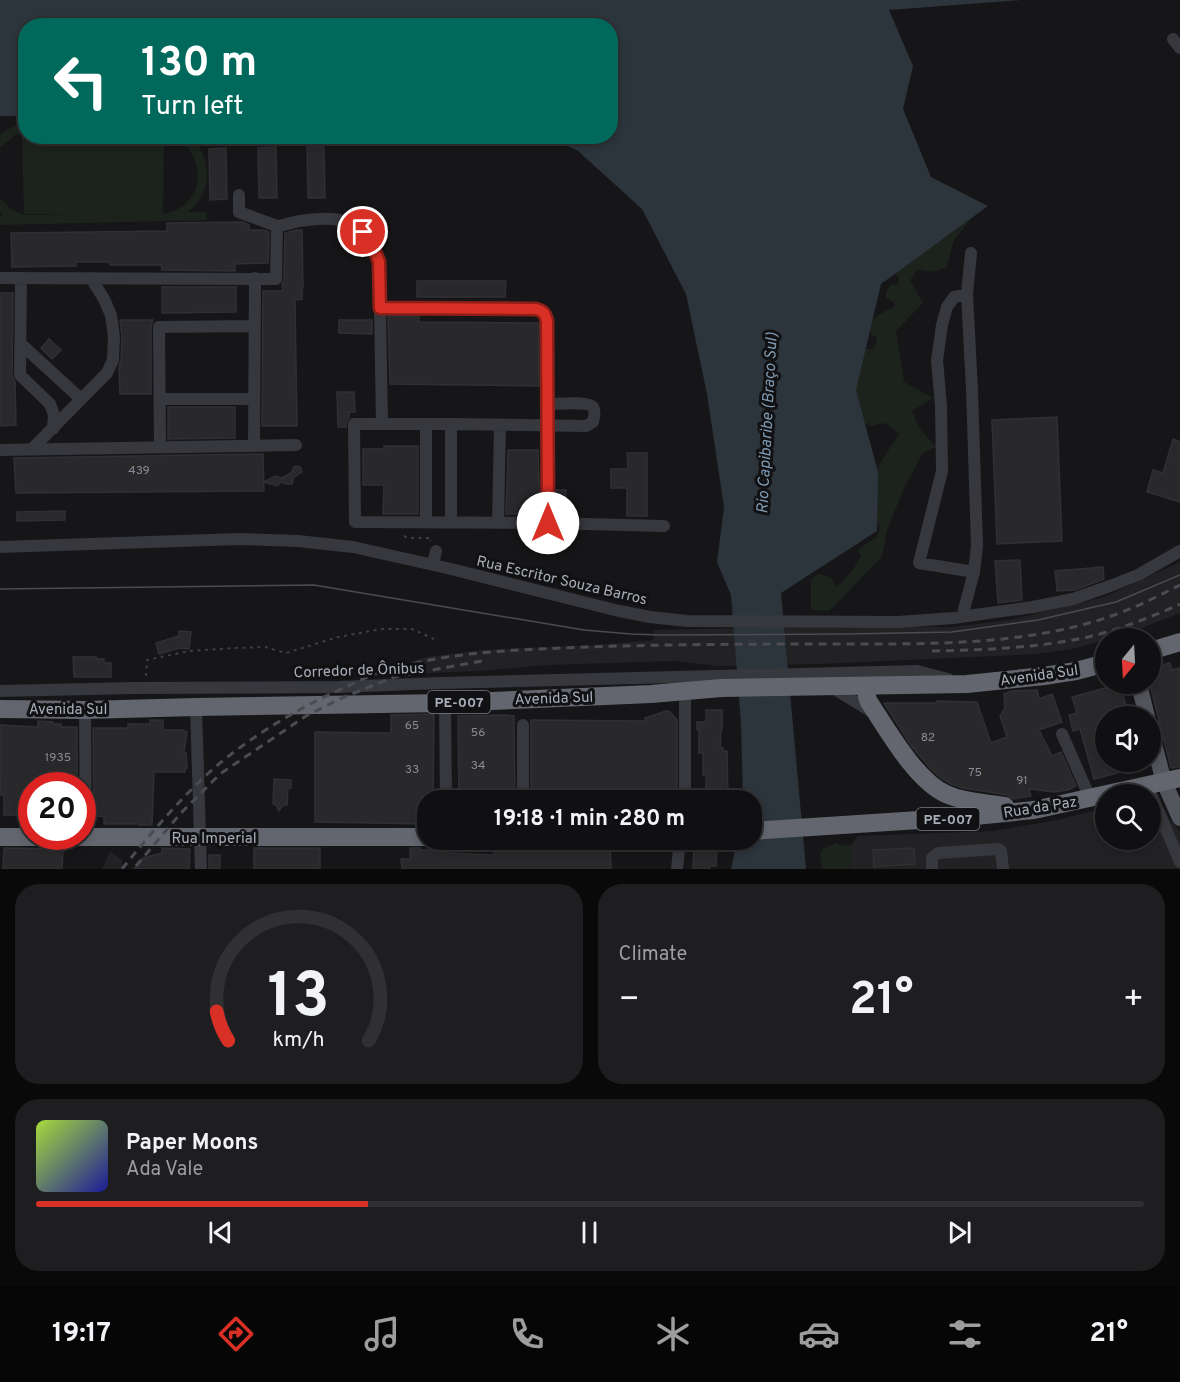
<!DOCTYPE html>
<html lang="en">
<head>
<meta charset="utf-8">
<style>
  body { margin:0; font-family:Overpass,sans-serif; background:#1e1e20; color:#f1f3f6; height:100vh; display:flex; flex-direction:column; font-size:22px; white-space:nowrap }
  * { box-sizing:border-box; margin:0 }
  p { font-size:20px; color:#9c9d9f }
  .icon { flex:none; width:33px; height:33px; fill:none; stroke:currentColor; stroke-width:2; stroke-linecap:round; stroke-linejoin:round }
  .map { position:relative; height:869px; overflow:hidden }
  .drawer { display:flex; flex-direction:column; gap:15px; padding:15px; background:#09090a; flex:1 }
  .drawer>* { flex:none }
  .banner { position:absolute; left:18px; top:18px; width:600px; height:126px; border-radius:24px; box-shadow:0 3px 9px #0003,0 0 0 2px #303032; background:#00695c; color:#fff; overflow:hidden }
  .needle { width:39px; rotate:198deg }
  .buttons { position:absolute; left:1095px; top:628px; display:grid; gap:12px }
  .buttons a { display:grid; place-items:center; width:66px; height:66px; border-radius:50%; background:#101012; box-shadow:0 3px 9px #0003,0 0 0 2px #303032; font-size:30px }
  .speed { position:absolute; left:18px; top:772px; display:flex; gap:12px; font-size:30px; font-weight:700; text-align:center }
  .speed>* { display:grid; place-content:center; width:78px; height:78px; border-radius:50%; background:#101012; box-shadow:0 3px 9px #0003,0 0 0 2px #303032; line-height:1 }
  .speed .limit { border:9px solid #d22; background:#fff; color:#111 }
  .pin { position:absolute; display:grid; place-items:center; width:51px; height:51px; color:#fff; margin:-26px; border:3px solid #fff; border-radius:50%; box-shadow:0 2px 6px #0007 }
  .me { position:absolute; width:66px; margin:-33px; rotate:0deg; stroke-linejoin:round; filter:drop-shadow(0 0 4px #0008) }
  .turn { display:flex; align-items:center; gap:21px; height:126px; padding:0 24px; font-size:27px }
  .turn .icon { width:78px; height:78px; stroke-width:2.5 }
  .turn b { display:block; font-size:42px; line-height:51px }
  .big { font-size:45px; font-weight:700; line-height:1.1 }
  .drawer .card { flex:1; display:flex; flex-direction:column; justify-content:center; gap:9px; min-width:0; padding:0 21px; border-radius:24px; background:#1e1e20 }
  .drawer .dial { align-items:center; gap:0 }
  .dial svg { height:156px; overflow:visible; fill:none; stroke:#303032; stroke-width:7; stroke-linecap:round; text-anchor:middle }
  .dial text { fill:#f1f3f6; stroke:none }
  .song { display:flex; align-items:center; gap:18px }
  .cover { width:72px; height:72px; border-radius:9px; background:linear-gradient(135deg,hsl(80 70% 55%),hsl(240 70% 35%)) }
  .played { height:6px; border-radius:3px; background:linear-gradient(90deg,#d93025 30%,#303032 30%) }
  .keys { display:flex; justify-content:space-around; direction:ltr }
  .heat { display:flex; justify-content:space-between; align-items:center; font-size:33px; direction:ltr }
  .drawer .tiles { flex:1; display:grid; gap:15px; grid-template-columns:1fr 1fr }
  .card:last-child { grid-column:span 2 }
  .trip { position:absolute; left:417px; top:790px; width:345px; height:60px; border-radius:24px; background:#101012; box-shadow:0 3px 9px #0003,0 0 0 2px #303032; font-weight:700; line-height:60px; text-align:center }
  .dock { display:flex; height:96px; justify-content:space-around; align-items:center; background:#060607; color:#9c9d9f }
  .dock .icon { width:42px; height:42px }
  .dock .active { color:#d93025 }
  .dock b { font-size:27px; color:#f1f3f6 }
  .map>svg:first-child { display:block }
  .built { fill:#222225 }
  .green { fill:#1c231d }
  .water { fill:#2c353c }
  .building { fill:#29292c; stroke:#303034; stroke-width:1.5 }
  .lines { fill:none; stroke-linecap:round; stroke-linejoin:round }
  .path { stroke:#3d3f44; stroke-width:2; stroke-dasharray:3 4.5; stroke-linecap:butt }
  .minor { stroke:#37383d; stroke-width:12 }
  .major { stroke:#53555c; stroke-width:16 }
  .highway { stroke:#63666e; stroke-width:18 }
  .tram { stroke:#4a4c52; stroke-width:1.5 }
  .rail { stroke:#4a4c52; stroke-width:3; stroke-dasharray:8 6; stroke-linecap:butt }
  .route-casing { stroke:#8d1f18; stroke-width:15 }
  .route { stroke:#d93025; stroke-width:10 }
  .labels { text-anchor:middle; stroke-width:6; stroke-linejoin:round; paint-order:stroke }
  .number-label { font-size:12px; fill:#888b94 }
  .shield { fill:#111113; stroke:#7b7e86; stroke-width:1.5 }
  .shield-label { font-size:14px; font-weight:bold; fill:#a8adb8 }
  .street-label { font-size:15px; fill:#a8adb8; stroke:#111113 }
  .water-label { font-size:16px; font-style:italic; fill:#7f9bb3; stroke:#111113 }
</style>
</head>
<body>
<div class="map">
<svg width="1180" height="869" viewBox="0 0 1180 869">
  <rect width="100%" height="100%" fill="#161618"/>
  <path class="built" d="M1180,562v51l-53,21 -55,15 -35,5 -216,10 -103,2 -43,-5 -128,4 -69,6 -114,5 62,-19 56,-7 114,-5 58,-5 -1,-10 181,-4 117,1 59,-7 94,-23z
    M1151,800l10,4 10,17 9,11v37h-329l-1,-12 1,-12 7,-9 135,-5 59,-10 53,-13 1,32h44z
    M110,851l12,9 1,9h-21z"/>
  <path class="green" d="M20,123l5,1v8l-11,4 -14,12v-13l5,-4z
    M22,136l142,1 -1,77c42,-8 45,-54 14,-77h15c20,24 22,54 -4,75h19v8l-207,5v-9l3,-1 -3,-2v-15l12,12 12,5 59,-1h-59z
    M972,218l-18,22 -7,27 -14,5 -15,-3 -8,11 13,23 -27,28 8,51 29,16 -21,13 7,17 17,19 -13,6 -18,33 -18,44 -5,27 -53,54 -18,-1v-30l7,-6 13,3 5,10c7,-4 22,-23 25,-31l-4,-6 20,-13 3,-9 -3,-6v-17l-7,-34 7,-3 22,-34 -14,-11 -15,3 -5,-3 -16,-23 17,-51h6l4,-5 1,-6 -7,-5c-1,-17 12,-19 25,-27l-1,-4 -8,-4v-6l5,-8 6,1 2,-6 -3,-5 2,-6 46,-30z
    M836,843l8,3 7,-1 -1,12 1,12h-29l-2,-14 3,-6z"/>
  <path class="water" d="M0,0h1021l-132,10 24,56 -10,43 28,68 57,29 -107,78 -25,106 22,82 -1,59 -96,62 25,276h-75l6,-29h15v-39h-9l-2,-77 -10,-129 -14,-33 7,-55 -17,-113 -21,-100 -44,-85 -65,-59 -30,-13 63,-1v-110h-584l-1,90h-25z"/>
  <path class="building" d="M276,147l1,51h-18l-1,-50z
    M307,147h17l1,51h-17z
    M226,148l1,51 -17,1 -1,-51z
    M243,222l6,3v5h15l5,2 -1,31 -33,1v7l-73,-1 -1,-5h-51v-3h-34v4l-64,1 -1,-34 156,-2v-8z
    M297,230h5l1,58h-1v11l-7,1 2,126h-35l1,-135h20l-1,-7 2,-5 1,-46z
    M417,281h89l-1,16h-88z
    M162,287h74v25l-74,1z
    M0,293h13l-1,82 3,7 1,43 -16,1z
    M388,316h31v6l120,1v63l-149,-2z
    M120,320h33l-2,7v67h-31l-1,-28 2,-6 1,-23z
    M339,320h33v14l-33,-1z
    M49,339l12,11 -9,9 -11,-11z
    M337,392h17l1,20h-6v6l-2,2 -1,7h-8z
    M168,407h67v31l-67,1z
    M1057,417l5,124 -65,3 -5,-124z
    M1173,439l7,3v60l-33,-10 6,-22 10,3z
    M384,446h34v68h-35l1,-29h-21v-36h21z
    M508,450h30l2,64h-34z
    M627,453h20v63h-20v-28h-16v-19h17z
    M263,454l1,37 -248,2 -2,-35z
    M298,466l3,2 1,4 -8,5 -2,7h-5l-6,-2 -4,4 -13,-4 11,-6 7,2 9,-5 3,-6z
    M556,490h10v13l-10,1z
    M65,511v9l-48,1v-9z
    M1020,560l2,40 -24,3 -3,-42z
    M1103,567l1,12 -29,11 -18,1 -2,-20z
    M179,631l12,1 -2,17 -10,-1 -20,6 -3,-11 23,-7z
    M73,657h23l1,2h7v4h7v14h-37z
    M1170,663l2,7 8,-2v99l-9,1 -21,-83v-17z
    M1120,684l9,33h-23v45h42v3l-54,14 -14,-50 -7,2 -4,-16 8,-2 -5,-16z
    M1037,690l2,9 13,-5 10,28 -23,8 13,26 9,-4 15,34 -8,4 -14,2 -25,-3 2,7 -18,3 -6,-4 -44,-7 -12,-4 -10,-6 -9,-8 -20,-23 -28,-44h54l-1,-2 40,1 14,41 16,-6 -7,-21 5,-8 -1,-14 7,-3z
    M706,710h16v20h-1l-1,18h3v3h4l1,48h-22v-24h-3v-22h-4v-23h-2v-8h9z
    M666,711l4,1 7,8v81h-146v-81l114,1v-3z
    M434,714l-1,87h-5v23l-113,-2v-90l76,1v-18z
    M505,715l9,1 1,85h-56l-1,-85z
    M150,720h13v10h21v2h3l-3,21h2l1,15h-2v4h-31l-2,53h-13v-1h-35v-8l-10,1 -1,-89h35v-4h22z
    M38,721l15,1v2h8v3h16v59h-45v29h-28v-20h-3l-1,-18v-52l38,2z
    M274,779l17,1v8h-3l-1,17h-4l-4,6 -3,-6 -3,-1z
    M591,842h19l1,27h-209l-1,-10h9v-11h10v2h27v3l47,2v-10h81v-2h16z
    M4,848l59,1 -1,20h-59z
    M162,848l28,1 -1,20h-55l9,-11 19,-5z
    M254,848h66v21h-66z
    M914,848l1,16 -41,3 -1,-17z
    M694,849l23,1 -1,16h-6v3h-17z
    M209,855h11v14h-11z"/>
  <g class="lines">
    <path class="path" d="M404,536l4,2h23l-1,3
      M146,676l1,-16 42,-9 45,-3 31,-1 21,6 52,-16 44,-8h30l22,10"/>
    <path class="minor" d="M1173,39l7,9
      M239,195v17l38,14c6,0 9,-2 14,-3 9,-3 33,-5 42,-4 23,1 41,21 45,42 3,14 1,32 2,47
      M0,278l276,1 1,-53
      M21,278l-1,97 30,29 4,11 -1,14
      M967,294l-13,3 -7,10 -5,18 -5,35 4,46 1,65 -23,92 55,9
      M21,344l60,55
      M160,399h94
      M382,424h-28l1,98 193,1 116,3
      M426,424h25
      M254,446l1,-168
      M160,447l-1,-120 96,-1
      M32,449l75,-76 6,-13 1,-23 -3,-22 -7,-16 -13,-21
      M0,450l296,-5
      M426,522v-98h-44l-2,-116 156,1c7,2 9,4 11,12l1,83c9,0 39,-3 45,3 3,5 1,10 0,15l-7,4 -135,-2v98
      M498,523l2,-98
      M548,523v-119
      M0,547l240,-8 58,2 55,6 94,21 172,43 31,6 37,4 211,1 55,-4 80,-11 40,-8 37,-13 28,-11 42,-24
      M433,565l3,-14
      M962,617l12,-45 3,-26 -5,-156 -5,-96 4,-41
      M831,687l41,25
      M0,691l134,-3 205,-1 102,-4 476,-12 31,8
      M685,692v109
      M445,703l1,98
      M196,707l5,162
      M85,710l1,128
      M523,725v76
      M1062,734l28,64
      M1147,785l33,77
      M677,869l3,-29
      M932,869v-11l6,-5 60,-4 3,2 2,18"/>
    <path class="major" d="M1139,684l8,33
      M1150,729l14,53 16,36"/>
    <path class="highway" d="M1150,651l30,-9
      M870,686c-5,6 -4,9 -1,16 18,27 47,79 77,92 18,8 39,9 59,12
      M0,709l85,1 111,-3 249,-4 206,-9 70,-6 246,-4 77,-8 32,-5 30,-8
      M752,831l213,-14 69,-7 146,-32
      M0,837h428"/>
    <path class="tram" d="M0,589l314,-4 270,45 47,4 31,1 184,-1 106,-2 86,-12 78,-18 64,-27"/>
    <path class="rail" d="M932,651c52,-1 105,-3 156,-14 30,-7 64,-20 92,-33
      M136,866l45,-53 39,-39 86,-58 36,-18 52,-21 88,-16
      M122,869c25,-31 51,-62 80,-90 39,-37 95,-71 144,-92 10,-5 21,-10 32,-14 69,-22 137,-23 209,-26 90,-3 180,-3 270,-3 86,0 178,0 260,-30 22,-8 43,-19 63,-29"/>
  </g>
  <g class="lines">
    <defs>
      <path id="route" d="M363,232l11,17 5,13 1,46 156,1c7,2 9,4 11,12l1,202"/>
    </defs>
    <use href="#route" class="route-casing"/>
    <use href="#route" class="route"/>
  </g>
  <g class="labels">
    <g class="number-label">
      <text x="139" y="474">439</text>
      <text x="412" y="729">65</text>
      <text x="478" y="736">56</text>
      <text x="928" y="741">82</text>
      <text x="58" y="761">1935</text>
      <text x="478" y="769">34</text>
      <text x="412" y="773">33</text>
      <text x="975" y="776">75</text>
      <text x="1022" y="784">91</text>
    </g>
    <g class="shield">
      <rect x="427.5" y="691" width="63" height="22" rx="4.5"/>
      <rect x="916.5" y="808" width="63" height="22" rx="4.5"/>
    </g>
    <g class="shield-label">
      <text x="459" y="707">PE-007</text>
      <text x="948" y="824">PE-007</text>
    </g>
    <g class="street-label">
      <text transform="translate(562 580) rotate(13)" y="5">Rua Escritor Souza Barros</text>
      <text transform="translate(359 670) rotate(-2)" y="5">Corredor de Ônibus</text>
      <text transform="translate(1039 675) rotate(-8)" y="5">Avenida Sul</text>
      <text transform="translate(554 698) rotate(-2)" y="5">Avenida Sul</text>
      <text x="68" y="714">Avenida Sul</text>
      <text transform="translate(1040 807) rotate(-9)" y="5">Rua da Paz</text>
      <text x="214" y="843">Rua Imperial</text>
    </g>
    <g class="water-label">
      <text transform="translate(766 423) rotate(-87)" y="6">Rio Capibaribe (Braço Sul)</text>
    </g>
  </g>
</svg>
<div class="buttons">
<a><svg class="needle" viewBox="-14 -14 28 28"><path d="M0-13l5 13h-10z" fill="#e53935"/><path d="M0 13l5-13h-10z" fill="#9c9d9f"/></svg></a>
<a><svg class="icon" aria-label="sound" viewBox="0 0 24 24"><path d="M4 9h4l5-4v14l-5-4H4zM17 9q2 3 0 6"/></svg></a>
<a><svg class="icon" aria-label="search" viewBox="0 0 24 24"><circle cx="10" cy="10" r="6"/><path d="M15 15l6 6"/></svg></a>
</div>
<div class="speed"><div class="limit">20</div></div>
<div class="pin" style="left:363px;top:232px;background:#d93025"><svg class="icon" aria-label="arrive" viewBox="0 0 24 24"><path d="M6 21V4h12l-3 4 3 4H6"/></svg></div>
<svg class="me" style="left:548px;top:523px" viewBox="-20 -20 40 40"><circle r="19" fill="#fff"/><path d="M0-13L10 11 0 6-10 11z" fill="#d93025"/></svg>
<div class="trip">19:18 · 1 min · 280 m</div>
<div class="banner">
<div class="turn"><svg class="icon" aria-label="left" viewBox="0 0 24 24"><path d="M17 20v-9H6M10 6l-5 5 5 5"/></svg><div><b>130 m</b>Turn left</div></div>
</div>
</div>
<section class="drawer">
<div class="tiles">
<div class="card dial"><svg viewBox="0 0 100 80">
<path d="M14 69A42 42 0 1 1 86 69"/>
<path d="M14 69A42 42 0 0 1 8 54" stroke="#d93025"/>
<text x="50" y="56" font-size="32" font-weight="700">13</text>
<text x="50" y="72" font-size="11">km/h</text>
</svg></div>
<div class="card"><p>Climate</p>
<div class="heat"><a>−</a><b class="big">21°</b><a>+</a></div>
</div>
<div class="card">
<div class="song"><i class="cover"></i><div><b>Paper Moons</b><p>Ada Vale</p></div></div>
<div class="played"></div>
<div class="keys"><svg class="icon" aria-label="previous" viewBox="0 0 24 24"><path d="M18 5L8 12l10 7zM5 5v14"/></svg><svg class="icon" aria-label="pause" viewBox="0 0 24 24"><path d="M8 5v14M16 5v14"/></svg><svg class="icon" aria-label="next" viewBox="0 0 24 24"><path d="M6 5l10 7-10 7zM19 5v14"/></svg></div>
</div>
</div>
</section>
<nav class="dock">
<b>19:17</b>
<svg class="icon active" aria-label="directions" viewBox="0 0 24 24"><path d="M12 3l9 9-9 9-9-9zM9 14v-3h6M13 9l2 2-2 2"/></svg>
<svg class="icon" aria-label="music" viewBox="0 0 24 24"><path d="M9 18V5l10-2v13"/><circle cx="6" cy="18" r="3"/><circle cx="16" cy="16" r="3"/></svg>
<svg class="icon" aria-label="phone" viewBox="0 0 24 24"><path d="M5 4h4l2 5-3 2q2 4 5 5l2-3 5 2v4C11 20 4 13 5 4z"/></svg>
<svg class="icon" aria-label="climate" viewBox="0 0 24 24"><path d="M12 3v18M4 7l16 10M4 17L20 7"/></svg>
<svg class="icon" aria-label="car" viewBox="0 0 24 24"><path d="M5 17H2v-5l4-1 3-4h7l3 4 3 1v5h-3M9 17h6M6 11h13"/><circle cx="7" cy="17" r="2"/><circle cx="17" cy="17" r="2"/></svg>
<svg class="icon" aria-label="filters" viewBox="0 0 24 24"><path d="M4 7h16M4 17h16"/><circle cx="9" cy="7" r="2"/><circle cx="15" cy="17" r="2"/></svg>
<b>21°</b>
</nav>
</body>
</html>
